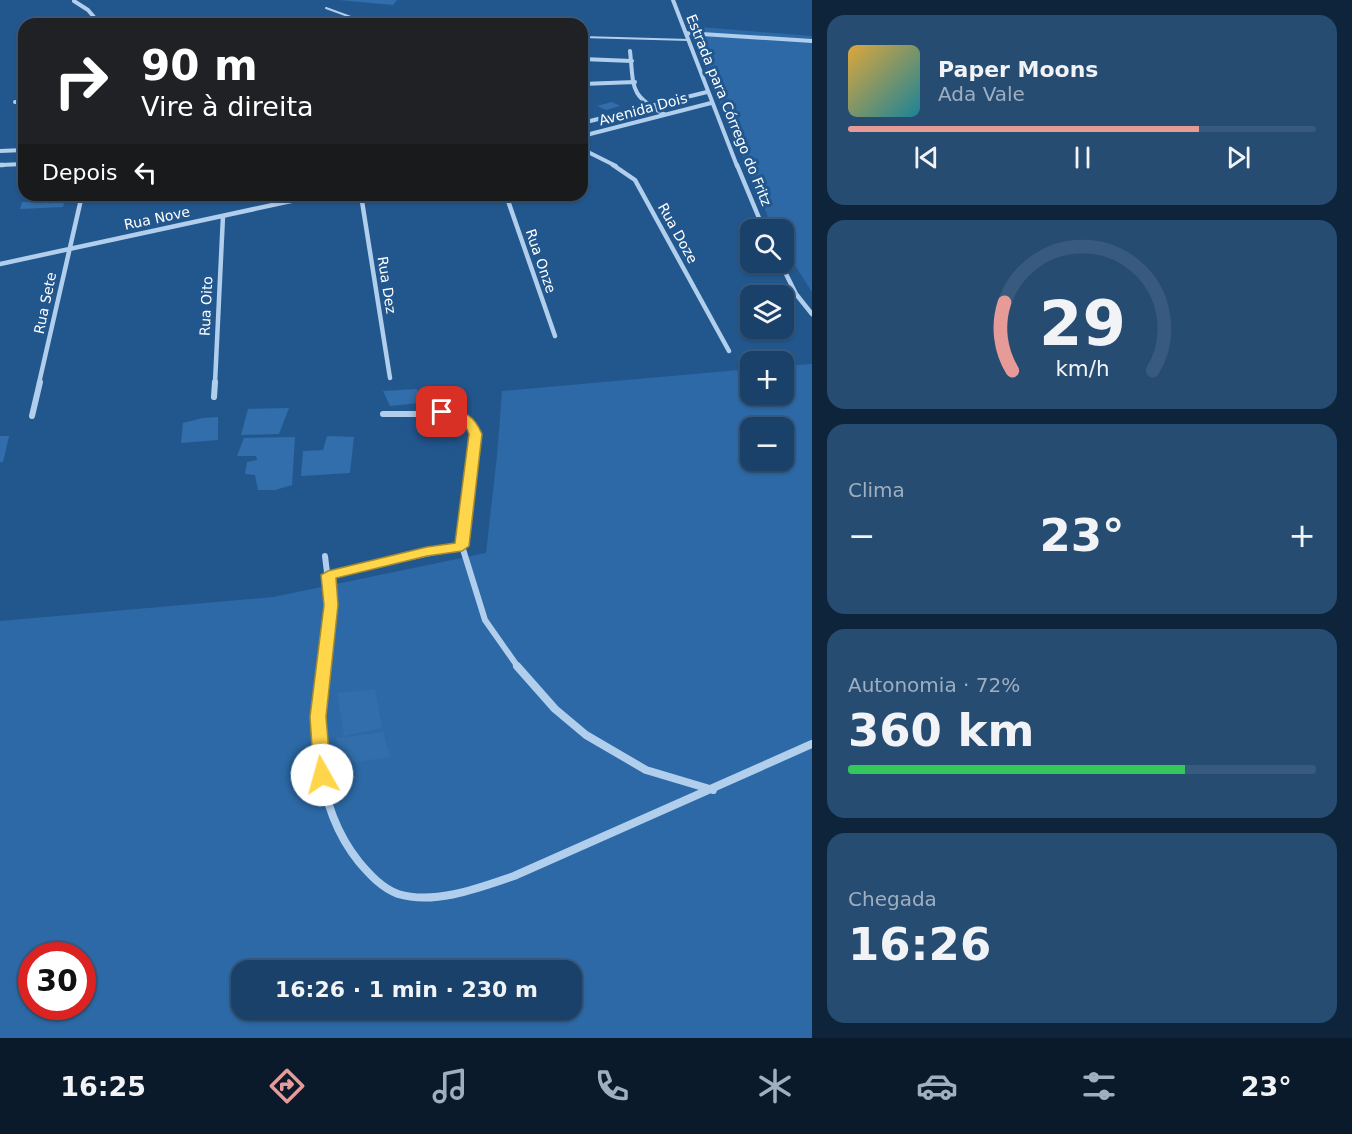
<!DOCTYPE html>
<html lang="pt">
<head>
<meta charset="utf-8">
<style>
  body { margin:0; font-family:"DejaVu Sans",sans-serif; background:#274c72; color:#f1f3f6; height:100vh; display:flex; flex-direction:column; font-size:22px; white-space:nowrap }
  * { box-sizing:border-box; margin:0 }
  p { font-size:20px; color:#9fafc1 }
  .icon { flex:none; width:33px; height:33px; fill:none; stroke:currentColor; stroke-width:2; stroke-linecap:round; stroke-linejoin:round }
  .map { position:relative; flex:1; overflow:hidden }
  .panel { display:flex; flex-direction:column; gap:15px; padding:15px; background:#0e243a; width:540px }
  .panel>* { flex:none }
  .hud { position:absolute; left:18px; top:18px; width:570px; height:183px; border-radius:18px; box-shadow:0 2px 4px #0004,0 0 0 2px #385a7e; background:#202124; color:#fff; overflow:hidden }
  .fabs { position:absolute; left:740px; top:219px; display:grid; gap:12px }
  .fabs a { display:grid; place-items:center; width:54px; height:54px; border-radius:12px; background:#1a416a; box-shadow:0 2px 4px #0004,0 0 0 2px #385a7e; font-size:30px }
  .speed { position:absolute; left:18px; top:942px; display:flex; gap:12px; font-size:30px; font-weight:700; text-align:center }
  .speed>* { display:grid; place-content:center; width:78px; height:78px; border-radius:50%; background:#1a416a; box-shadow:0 2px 4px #0004,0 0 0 2px #385a7e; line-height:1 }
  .speed .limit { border:9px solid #d22; background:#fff; color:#111 }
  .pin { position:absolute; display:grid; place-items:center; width:51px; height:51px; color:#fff; margin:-26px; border-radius:12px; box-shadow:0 3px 9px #0006 }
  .me { position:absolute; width:66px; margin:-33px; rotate:353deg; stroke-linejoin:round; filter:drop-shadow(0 0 4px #0008) }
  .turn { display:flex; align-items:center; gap:21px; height:126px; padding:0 24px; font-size:27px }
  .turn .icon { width:78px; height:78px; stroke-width:2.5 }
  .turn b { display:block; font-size:42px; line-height:51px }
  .then { display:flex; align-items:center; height:57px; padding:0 24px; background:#0003; gap:12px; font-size:22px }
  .big { font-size:45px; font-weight:700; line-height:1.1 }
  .panel .card { flex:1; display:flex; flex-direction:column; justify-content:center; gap:9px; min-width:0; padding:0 21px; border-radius:18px; background:#274c72 }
  .panel .dial { align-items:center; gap:0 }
  .dial svg { height:156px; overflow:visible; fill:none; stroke:#385a7e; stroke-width:7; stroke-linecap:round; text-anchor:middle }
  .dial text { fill:#f1f3f6; stroke:none }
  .song { display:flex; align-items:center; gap:18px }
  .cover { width:72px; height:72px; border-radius:9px; background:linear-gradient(135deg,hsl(40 70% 55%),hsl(190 70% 35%)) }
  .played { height:6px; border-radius:3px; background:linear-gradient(90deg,#e69b98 75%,#385a7e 75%) }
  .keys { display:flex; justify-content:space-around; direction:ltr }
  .heat { display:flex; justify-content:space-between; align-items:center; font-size:33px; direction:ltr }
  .charge { height:9px; border-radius:4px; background:linear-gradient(90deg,#34c759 72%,#385a7e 0) }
  .trip { position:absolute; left:231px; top:960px; width:351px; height:60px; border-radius:18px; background:#1a416a; box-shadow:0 2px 4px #0004,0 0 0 2px #385a7e; font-weight:700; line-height:60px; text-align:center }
  .menu { display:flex; height:96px; justify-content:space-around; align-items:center; background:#0a1a2a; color:#9fafc1 }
  .menu .icon { width:42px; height:42px }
  .menu .current { color:#e69b98 }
  .menu b { font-size:27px; color:#f1f3f6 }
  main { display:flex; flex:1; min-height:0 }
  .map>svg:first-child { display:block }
  .green { fill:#2c69a6; fill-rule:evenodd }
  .building { fill:#326eab }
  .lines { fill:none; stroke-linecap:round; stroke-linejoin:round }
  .lane { stroke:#b1cfec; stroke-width:2 }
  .street-far3 { stroke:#b1cfec; stroke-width:4 }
  .street-far2 { stroke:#b1cfec; stroke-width:4.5 }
  .street-far1 { stroke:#b1cfec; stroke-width:6 }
  .street { stroke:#b1cfec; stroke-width:8 }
  .route { fill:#ffd54a; stroke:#a68a30; stroke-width:1.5 }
  .labels { text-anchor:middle; stroke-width:6; stroke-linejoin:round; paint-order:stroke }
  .far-street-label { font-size:14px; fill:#fff; stroke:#22578e }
</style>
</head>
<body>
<main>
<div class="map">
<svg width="812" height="1038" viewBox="0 0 812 1038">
  <rect width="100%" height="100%" fill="#22578e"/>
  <path class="green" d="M688,26l124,10v256l-29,-45v-17l-10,-1z
    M812,364v674h-812v-417l273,-24 213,-44 11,-97 5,-65 248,-22v25h33v-28zM750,428h33v32h-33zM32,956h50v50h-50zM242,970h330v40h-330z"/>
  <path class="building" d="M339,0h58l-4,5z
    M612,102l8,4 -14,4 -9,-4z
    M66,196l-3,11 -43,2 2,-7 22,-1 1,-4z
    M417,389l2,14 -29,3 -7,-15z
    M289,408l-10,26 -38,1 7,-26z
    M218,417v23l-37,3 2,-20 20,-5z
    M0,436h9l-6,26h-3z
    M327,436l27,1 -4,36 -49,3 2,-25 20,-1z
    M295,437l-3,48 -17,5h-17l-3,-15 -10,-1 2,-12 10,-2 -1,-4h-19l7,-18z
    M375,689l7,39 -38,8 -7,-43z
    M383,732l7,25 -47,7 -7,-26z"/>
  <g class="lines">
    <path class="lane" d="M326,8l44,16
      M582,37l107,3"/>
    <path class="street-far3" d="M673,0l64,166
      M74,1l14,9 12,14
      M686,33l126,8
      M630,51c4,37 -1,44 34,63
      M582,59l50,2
      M582,84l53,-2
      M15,102h9
      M582,123l125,-31
      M582,139l8,-5 121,-31
      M582,149l34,17
      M0,151l24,-1
      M0,165l24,-1"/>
    <path class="street-far2" d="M0,165h3
      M613,165l22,15 94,171
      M737,165l27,65
      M361,195l29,183
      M506,195l49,141
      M780,262l16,32 16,20
      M0,264l319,-69
      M39,383l43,-188
      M215,383l8,-167"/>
    <path class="street-far1" d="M214,397l1,-15
      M383,414h70c12,3 20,7 23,20l-14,112 23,74 33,47
      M32,416l8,-34
      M328,575l134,-29
      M323,667l8,-61 -6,-50"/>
    <path class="street" d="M324,666c-11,67 -9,141 35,196 11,13 23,26 39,32 37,11 81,-6 116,-18l298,-132
      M517,666l38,43 31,26 60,35 67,20"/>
  </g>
  <path class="route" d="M442,409c23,4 30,3 40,25l-13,112 -7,5 -35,5 -91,22 2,27 -12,112 5,58 -3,5 -6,2 -6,-2 -2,-5 -4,-58 14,-112 -3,-30 7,-4 99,-24 28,-4 14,-109 -5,-12 -26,-7 -2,-3z"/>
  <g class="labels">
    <g class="far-street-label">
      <text transform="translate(643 109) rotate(-15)" y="5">Avenida Dois</text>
      <text transform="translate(729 110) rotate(68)" y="5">Estrada para Córrego do Fritz</text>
      <text transform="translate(157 218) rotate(-12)" y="5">Rua Nove</text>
      <text transform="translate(678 233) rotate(61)" y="5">Rua Doze</text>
      <text transform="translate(541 261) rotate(71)" y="5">Rua Onze</text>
      <text transform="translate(387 285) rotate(81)" y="5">Rua Dez</text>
      <text transform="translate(45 303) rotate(-78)" y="5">Rua Sete</text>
      <text transform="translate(206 306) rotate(-87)" y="5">Rua Oito</text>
    </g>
  </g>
</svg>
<div class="fabs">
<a><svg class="icon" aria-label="search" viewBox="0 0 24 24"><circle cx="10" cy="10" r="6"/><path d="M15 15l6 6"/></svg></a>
<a><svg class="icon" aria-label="layers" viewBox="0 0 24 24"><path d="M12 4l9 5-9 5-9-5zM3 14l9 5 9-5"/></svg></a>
<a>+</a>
<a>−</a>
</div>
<div class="speed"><div class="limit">30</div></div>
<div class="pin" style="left:442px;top:412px;background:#d93025"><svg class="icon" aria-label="arrive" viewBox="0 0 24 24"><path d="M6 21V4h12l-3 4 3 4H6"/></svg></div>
<svg class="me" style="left:322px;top:775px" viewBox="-20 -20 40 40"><circle r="19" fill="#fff"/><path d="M0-13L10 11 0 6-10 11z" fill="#ffd54a"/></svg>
<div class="trip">16:26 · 1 min · 230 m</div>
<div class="hud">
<div class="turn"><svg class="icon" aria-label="right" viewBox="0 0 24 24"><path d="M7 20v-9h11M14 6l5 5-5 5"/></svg><div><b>90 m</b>Vire à direita</div></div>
<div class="then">Depois<svg class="icon" aria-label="left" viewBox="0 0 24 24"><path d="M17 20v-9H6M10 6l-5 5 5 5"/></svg></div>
</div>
</div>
<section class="panel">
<div class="card">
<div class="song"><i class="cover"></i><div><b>Paper Moons</b><p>Ada Vale</p></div></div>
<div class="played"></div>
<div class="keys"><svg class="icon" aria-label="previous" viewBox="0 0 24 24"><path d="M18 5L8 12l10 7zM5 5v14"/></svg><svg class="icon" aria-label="pause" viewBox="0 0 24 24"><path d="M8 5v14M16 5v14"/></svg><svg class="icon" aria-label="next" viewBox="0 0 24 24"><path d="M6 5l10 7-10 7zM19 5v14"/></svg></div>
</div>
<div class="card dial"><svg viewBox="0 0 100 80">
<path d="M14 69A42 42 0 1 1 86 69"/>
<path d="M14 69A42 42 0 0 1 10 34" stroke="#e69b98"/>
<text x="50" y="56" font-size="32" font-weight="700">29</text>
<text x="50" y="72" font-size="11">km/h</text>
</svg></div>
<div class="card"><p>Clima</p>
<div class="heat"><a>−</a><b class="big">23°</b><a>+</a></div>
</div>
<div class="card"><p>Autonomia · 72%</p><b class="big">360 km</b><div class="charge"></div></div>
<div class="card"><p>Chegada</p><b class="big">16:26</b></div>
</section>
</main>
<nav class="menu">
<b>16:25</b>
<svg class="icon current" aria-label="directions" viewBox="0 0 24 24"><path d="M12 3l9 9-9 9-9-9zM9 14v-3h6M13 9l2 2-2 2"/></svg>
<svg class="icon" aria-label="music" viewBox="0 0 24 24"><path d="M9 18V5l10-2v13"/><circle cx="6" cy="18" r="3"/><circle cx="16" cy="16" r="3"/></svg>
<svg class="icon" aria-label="phone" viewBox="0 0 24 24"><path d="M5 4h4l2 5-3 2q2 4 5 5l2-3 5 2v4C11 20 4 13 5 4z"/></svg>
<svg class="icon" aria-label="climate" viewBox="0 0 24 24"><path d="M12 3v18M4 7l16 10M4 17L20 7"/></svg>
<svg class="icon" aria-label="car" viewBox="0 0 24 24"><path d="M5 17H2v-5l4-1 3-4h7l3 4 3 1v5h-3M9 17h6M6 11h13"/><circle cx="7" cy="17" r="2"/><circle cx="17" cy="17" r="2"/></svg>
<svg class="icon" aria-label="filters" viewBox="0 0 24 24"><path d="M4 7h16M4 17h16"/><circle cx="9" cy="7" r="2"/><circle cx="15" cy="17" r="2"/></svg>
<b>23°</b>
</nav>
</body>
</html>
